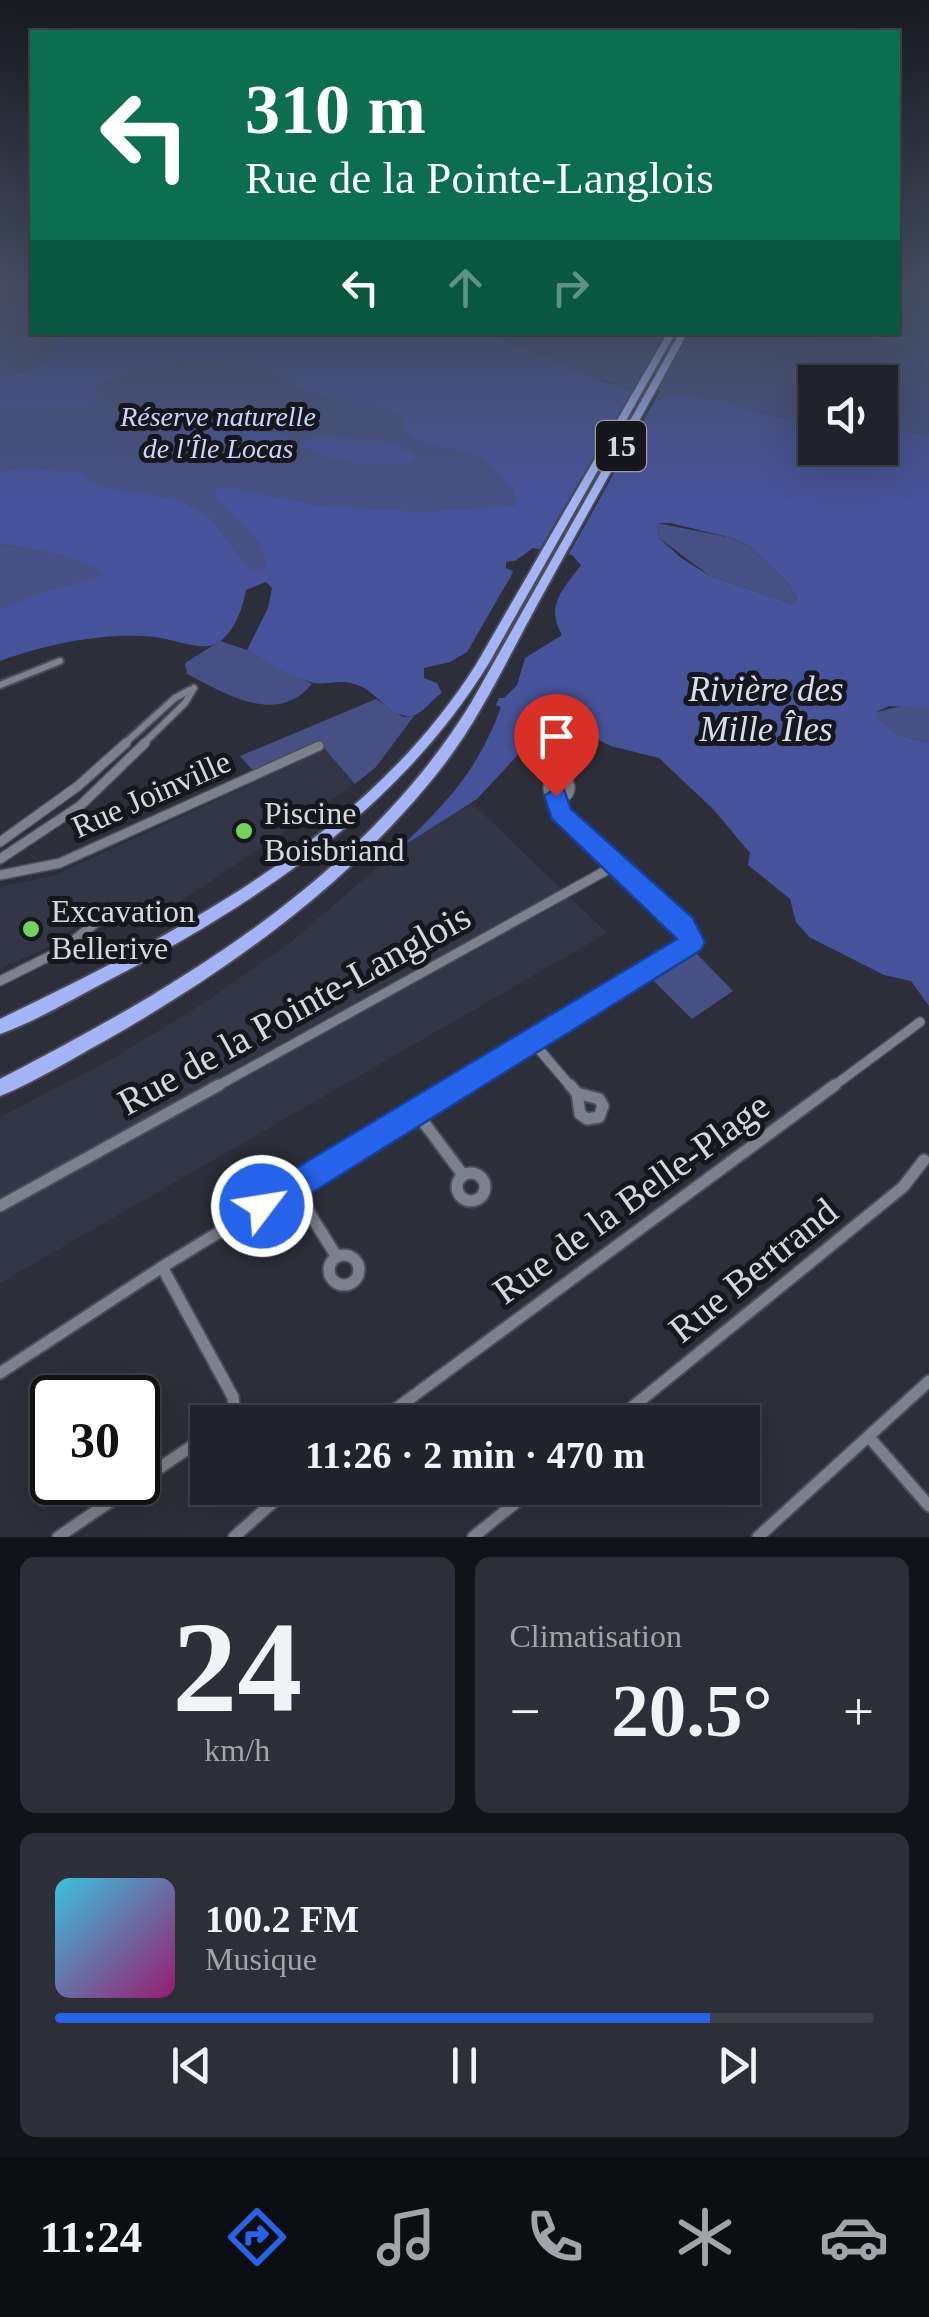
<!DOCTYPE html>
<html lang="fr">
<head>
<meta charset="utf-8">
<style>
  body { margin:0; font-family:Georgia,serif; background:#2d2f38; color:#f1f3f6; height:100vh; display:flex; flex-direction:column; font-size:38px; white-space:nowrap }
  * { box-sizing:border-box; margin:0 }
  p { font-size:32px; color:#a2a4a9 }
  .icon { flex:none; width:55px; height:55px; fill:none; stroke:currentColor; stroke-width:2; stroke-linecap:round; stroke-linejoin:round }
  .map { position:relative; height:1537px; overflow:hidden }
  .sheet { display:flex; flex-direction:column; gap:20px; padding:20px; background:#121318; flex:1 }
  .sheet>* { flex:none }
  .banner { position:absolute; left:30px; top:30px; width:870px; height:305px; border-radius:0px; box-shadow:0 10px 40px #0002,0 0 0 2px #3e4048; background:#0b6e4f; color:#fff; overflow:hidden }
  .buttons { position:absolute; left:798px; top:365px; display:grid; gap:20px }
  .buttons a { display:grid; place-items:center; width:100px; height:100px; border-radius:0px; background:#21232c; box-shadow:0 10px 40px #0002,0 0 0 2px #3e4048; font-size:50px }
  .speed { position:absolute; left:30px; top:1375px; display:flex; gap:20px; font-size:50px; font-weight:700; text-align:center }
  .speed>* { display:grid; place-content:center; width:130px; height:130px; border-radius:50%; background:#21232c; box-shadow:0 10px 40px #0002,0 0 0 2px #3e4048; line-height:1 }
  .speed .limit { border:5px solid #111; border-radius:15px; background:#fff; color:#111 }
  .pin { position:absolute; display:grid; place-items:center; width:85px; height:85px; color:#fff; margin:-102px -42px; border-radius:50% 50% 50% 0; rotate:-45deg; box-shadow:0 0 10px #0007 }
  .pin .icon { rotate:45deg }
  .me { position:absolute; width:110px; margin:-55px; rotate:59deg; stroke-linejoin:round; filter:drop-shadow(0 0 8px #0008) }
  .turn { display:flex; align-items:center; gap:35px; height:210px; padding:0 50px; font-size:45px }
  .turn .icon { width:130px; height:130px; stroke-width:2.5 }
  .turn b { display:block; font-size:70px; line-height:85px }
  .lanes { display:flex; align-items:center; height:95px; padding:0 50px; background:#0003; justify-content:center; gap:50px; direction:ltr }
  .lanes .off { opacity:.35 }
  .big { font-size:75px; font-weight:800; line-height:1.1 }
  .sheet .widget { flex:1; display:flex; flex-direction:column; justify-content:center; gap:15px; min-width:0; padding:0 35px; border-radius:15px; background:#2d2f38 }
  .sheet .dial { align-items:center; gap:0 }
  .dial b { font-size:130px; line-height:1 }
  .song { display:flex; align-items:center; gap:30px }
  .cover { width:120px; height:120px; border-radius:15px; background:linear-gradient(135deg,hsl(190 70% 55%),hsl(320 70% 35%)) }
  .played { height:10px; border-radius:5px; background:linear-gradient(90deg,#2563eb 80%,#3e4048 80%) }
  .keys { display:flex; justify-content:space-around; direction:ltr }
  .heat { display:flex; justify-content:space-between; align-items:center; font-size:55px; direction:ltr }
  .sheet .tiles { flex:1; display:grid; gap:20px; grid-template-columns:1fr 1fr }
  .widget:last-child { grid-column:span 2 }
  .trip { position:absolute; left:190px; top:1405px; width:570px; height:100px; border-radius:0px; background:#21232c; box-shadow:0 10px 40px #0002,0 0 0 2px #3e4048; font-weight:800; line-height:100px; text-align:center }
  .dock { display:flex; height:160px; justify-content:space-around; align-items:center; background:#0d0e12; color:#a2a4a9 }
  .dock .icon { width:70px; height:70px }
  .dock .on { color:#2563eb }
  .dock b { font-size:45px; color:#f1f3f6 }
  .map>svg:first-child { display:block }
  .built { fill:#323647 }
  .green { fill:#465084 }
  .water { fill:#465299; fill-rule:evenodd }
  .pier { fill:#2c2f3a }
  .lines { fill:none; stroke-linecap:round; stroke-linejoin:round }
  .stream { stroke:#465299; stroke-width:2.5 }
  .minor-far2-casing { stroke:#4a4d56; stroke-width:10 }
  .minor-far1-casing { stroke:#4a4d56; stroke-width:12 }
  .minor-casing { stroke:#4a4d56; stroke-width:15 }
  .motorway-casing { stroke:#4a4d56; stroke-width:4 }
  .minor-far2 { stroke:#7d808d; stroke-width:6 }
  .minor-far1 { stroke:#7d808d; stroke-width:9 }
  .minor { stroke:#7d808d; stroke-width:11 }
  .motorway { fill:#a4b4f7; fill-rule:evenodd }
  .route { fill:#2563eb; stroke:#184099; stroke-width:2.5 }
  .poi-dot { fill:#71d35e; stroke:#16171c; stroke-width:4 }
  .labels { text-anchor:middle; stroke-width:10; stroke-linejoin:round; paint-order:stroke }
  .far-park-label { font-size:28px; font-style:italic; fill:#cad5fe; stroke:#16171c }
  .shield { fill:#16171c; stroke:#9c9ea4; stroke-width:2.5 }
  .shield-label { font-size:30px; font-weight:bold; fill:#d6d8df }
  .street-label { font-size:32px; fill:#d6d8df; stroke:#16171c }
  .poi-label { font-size:32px; fill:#d6d8df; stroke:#16171c; text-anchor:start }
  .water-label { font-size:35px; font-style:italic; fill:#d8def2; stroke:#16171c }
  .near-street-label { font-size:38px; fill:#d6d8df; stroke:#16171c }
</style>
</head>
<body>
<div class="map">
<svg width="929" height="1537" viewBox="0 0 929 1537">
  <rect width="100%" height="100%" fill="#2c2f3a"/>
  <path class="built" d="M326,749l29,35 -199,134 -70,-1 -34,28 -52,24v-82l56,-12z
    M472,803l135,130 -607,350v-166l114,-59 93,-57 84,-59 109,-94z"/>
  <path class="green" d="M898,319l31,7v111l-49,-14v-41h-65v36l-17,4 -60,-16 -5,-5c-78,8 -179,-38 -250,-68l415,-1z
    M0,321h32v11l16,1 10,21 -24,15 -34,8z
    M245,333l165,74 163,85 -287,85 -59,6 -227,-102v-81z
    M657,523l75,15 17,8 38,36 10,16 -4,6 -83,-28 -51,-38z
    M0,544l53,7 81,19 -134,59z
    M220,641l27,9 65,34c-36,43 -87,9 -125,-10l-2,-11z
    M376,699l27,18 11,-1 -38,51 -21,17 -36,-42 -65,30 -14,-16z
    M907,705l22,3v35l-31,-8 -22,-17v-6z
    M694,951l39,40 -41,28 -41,-41z"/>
  <path class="water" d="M0,286h32v35h-32z
    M898,286h31v40l-31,-7z
    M48,333h435l123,49 42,12 85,7 5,5 60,16 17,-4v30h65v-25l49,14v271l-40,-2 -13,6 1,6 21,17 31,8v263l-18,-25 -27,-6 -75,-38 -13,-15 -6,-23 -42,-34 2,-12 -37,-44 -54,-51 -48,-12 -27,-13 -44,-2 -63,68 -77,49c48,-47 77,-76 101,-141l-5,-2 3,-7h5l13,-13 8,-27 37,-23c-17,-30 1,-45 19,-70l-9,-10 -39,-7 -18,13 -9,1v6l7,3 -2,5 -44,76 -17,10 -26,6v10l13,5 5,10c-12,7 -21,25 -35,23 -18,-2 -29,-21 -45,-29 -22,-11 -34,0 -52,-5 -21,-5 -44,-22 -63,-32l21,-42 4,-20 -6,-6 -20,8c-3,18 -14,52 -37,56 -16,2 -38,-7 -54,-9 -50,-5 -109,7 -155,24v-51l50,-20 56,-15c-32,-21 -69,-26 -106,-31v-72l26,-4 54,5 19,13 80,14 30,17 42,55 14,-2c3,-36 -34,-51 -52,-77l10,-7 94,20 106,6 94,-6 -3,-16 -31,-33 -66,-17 -14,-11v-12l-12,-6 -86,-20 -45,-30 -87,-1 -41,9 -39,20 9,12 -11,7 -91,2v-33l34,-8 24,-15zM657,523h13l62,15 17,8 38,36 10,16 -4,6 -83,-28 -29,-18 -22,-20z
    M185,416l56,6 51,15 -10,13 -9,1 -97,-13 -17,-11v-5z
    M318,437l64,3 14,3 19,13v5c-25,11 -90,0 -113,-15l3,-6z"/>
  <path class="pier" d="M635,386l25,5 -94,168 -29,-5z"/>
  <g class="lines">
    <path class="stream" d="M898,329l25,-5"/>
    <defs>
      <path id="minor-far2" d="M0,685l60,-24
        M123,745l52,-47 15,-8
        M142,745l43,-42 9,-15"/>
      <path id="minor-far1" d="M548 788a11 11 0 1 1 22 0a11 11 0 1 1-22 0Z
        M0,842l78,-56 48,-43
        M0,859l80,-53 65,-63
        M0,875l60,-12 259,-117
        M0,981l62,-31 42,-34
        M532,1041l40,47
        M214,1088l402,-223
        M456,1088l234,-143 2,-5 -4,-11 -127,-116 -5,-17
        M831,1088l89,-66"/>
      <path id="minor" d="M570,1085l7,8
        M577,1093l22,6 4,7 -4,11 -12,2 -7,-5z
        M416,1112l47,63
        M457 1187a14 14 0 1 1 28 0a14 14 0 1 1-28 0Z
        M293,1187l44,70
        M0,1206l219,-121
        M329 1270a15 15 0 1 1 30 0a15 15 0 1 1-30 0Z
        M162,1267l71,130 1,12 -9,13
        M0,1373l162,-106 298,-182
        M378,1422l457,-337
        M614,1422l289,-235 21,-27
        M869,1437l60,69
        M58,1537l150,-102
        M234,1537l55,-49
        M473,1537l61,-49
        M758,1537l171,-156"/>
      <path id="motorway" d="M668,332h8l-187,331c-88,144 -232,241 -380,317 -36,19 -71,40 -109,54v-15c178,-86 369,-183 477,-356z
        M680,332h8c-50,92 -101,182 -151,273 -29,53 -55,109 -91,157 -91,119 -216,208 -345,281 -33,18 -66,39 -101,53v-17c178,-92 363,-200 471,-376z"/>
    </defs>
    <use href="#minor-far2" class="minor-far2-casing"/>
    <use href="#minor-far1" class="minor-far1-casing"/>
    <use href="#minor" class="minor-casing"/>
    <use href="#motorway" class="motorway-casing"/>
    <use href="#minor-far2" class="minor-far2"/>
    <use href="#minor-far1" class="minor-far1"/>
    <use href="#minor" class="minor"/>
    <use href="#motorway" class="motorway"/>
  </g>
  <linearGradient id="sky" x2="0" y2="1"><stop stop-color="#181a20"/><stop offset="0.57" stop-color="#454d60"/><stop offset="1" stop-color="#454d60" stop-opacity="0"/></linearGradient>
  <rect width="929" height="501" fill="url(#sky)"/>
  <path class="route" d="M556,788l8,2 7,19 122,109 12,24 -4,8 -428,267 -11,4 -11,-4 -5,-11 5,-11 426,-256 -125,-120 -8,-23z"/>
  <g class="poi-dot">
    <circle cx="244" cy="831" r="10"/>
    <circle cx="31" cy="929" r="10"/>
  </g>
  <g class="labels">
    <g class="far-park-label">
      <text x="218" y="426">Réserve naturelle<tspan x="218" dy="32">de l'Île Locas</tspan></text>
    </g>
    <rect class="shield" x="596" y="421" width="50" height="50" rx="8"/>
    <g class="shield-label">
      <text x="621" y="456">15</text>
    </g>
    <g class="street-label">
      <text transform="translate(151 794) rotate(-24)" y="11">Rue Joinville</text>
    </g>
    <g class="poi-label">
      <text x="264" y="824">Piscine<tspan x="264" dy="37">Boisbriand</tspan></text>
      <text x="51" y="922">Excavation<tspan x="51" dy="37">Bellerive</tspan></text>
    </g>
    <g class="water-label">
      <text x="766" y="701">Rivière des<tspan x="766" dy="40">Mille Îles</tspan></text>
    </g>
    <g class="near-street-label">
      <text transform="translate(294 1009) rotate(-29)" y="13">Rue de la Pointe-Langlois</text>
      <text transform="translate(631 1198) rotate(-36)" y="13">Rue de la Belle-Plage</text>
      <text transform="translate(753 1270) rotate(-39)" y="13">Rue Bertrand</text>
    </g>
  </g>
</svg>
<div class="buttons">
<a><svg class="icon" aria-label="sound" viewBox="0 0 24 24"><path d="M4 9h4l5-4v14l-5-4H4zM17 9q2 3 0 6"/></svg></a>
</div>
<div class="speed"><div class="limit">30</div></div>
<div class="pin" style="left:556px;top:796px;background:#d93025"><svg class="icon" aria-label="arrive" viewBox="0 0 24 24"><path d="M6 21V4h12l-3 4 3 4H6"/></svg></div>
<svg class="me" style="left:262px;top:1206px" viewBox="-20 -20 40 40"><circle r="17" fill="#2563eb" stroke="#fff" stroke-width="3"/><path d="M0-11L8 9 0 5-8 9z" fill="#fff"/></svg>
<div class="trip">11:26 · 2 min · 470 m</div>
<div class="banner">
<div class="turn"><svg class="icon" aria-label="left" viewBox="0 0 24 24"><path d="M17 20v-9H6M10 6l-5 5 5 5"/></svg><div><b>310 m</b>Rue de la Pointe-Langlois</div></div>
<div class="lanes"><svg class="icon" aria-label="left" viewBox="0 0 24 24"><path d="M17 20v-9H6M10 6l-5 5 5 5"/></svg><svg class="icon off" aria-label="ahead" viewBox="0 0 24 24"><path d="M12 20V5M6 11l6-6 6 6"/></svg><svg class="icon off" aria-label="right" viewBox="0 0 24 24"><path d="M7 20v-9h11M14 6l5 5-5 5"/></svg></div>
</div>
</div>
<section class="sheet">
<div class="tiles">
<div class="widget dial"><b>24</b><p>km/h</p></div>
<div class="widget"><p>Climatisation</p>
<div class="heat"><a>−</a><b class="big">20.5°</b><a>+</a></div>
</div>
<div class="widget">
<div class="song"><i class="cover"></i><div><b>100.2 FM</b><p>Musique</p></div></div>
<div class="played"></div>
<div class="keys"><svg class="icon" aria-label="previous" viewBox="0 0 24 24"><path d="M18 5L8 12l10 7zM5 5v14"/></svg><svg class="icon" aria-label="pause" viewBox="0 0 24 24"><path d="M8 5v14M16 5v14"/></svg><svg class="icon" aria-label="next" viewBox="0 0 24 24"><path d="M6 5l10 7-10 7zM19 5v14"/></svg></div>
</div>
</div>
</section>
<nav class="dock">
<b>11:24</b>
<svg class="icon on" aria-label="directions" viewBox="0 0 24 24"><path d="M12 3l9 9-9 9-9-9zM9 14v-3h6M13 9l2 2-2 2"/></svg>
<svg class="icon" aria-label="music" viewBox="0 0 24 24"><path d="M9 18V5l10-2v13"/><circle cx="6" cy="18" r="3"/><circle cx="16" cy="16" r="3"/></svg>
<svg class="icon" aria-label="phone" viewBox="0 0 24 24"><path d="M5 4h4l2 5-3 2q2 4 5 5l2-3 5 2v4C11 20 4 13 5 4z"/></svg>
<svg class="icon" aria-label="climate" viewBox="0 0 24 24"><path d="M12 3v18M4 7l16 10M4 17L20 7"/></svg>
<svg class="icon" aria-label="car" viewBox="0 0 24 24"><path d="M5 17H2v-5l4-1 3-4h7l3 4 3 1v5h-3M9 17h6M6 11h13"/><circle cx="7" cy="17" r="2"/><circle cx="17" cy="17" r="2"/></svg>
</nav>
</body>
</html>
